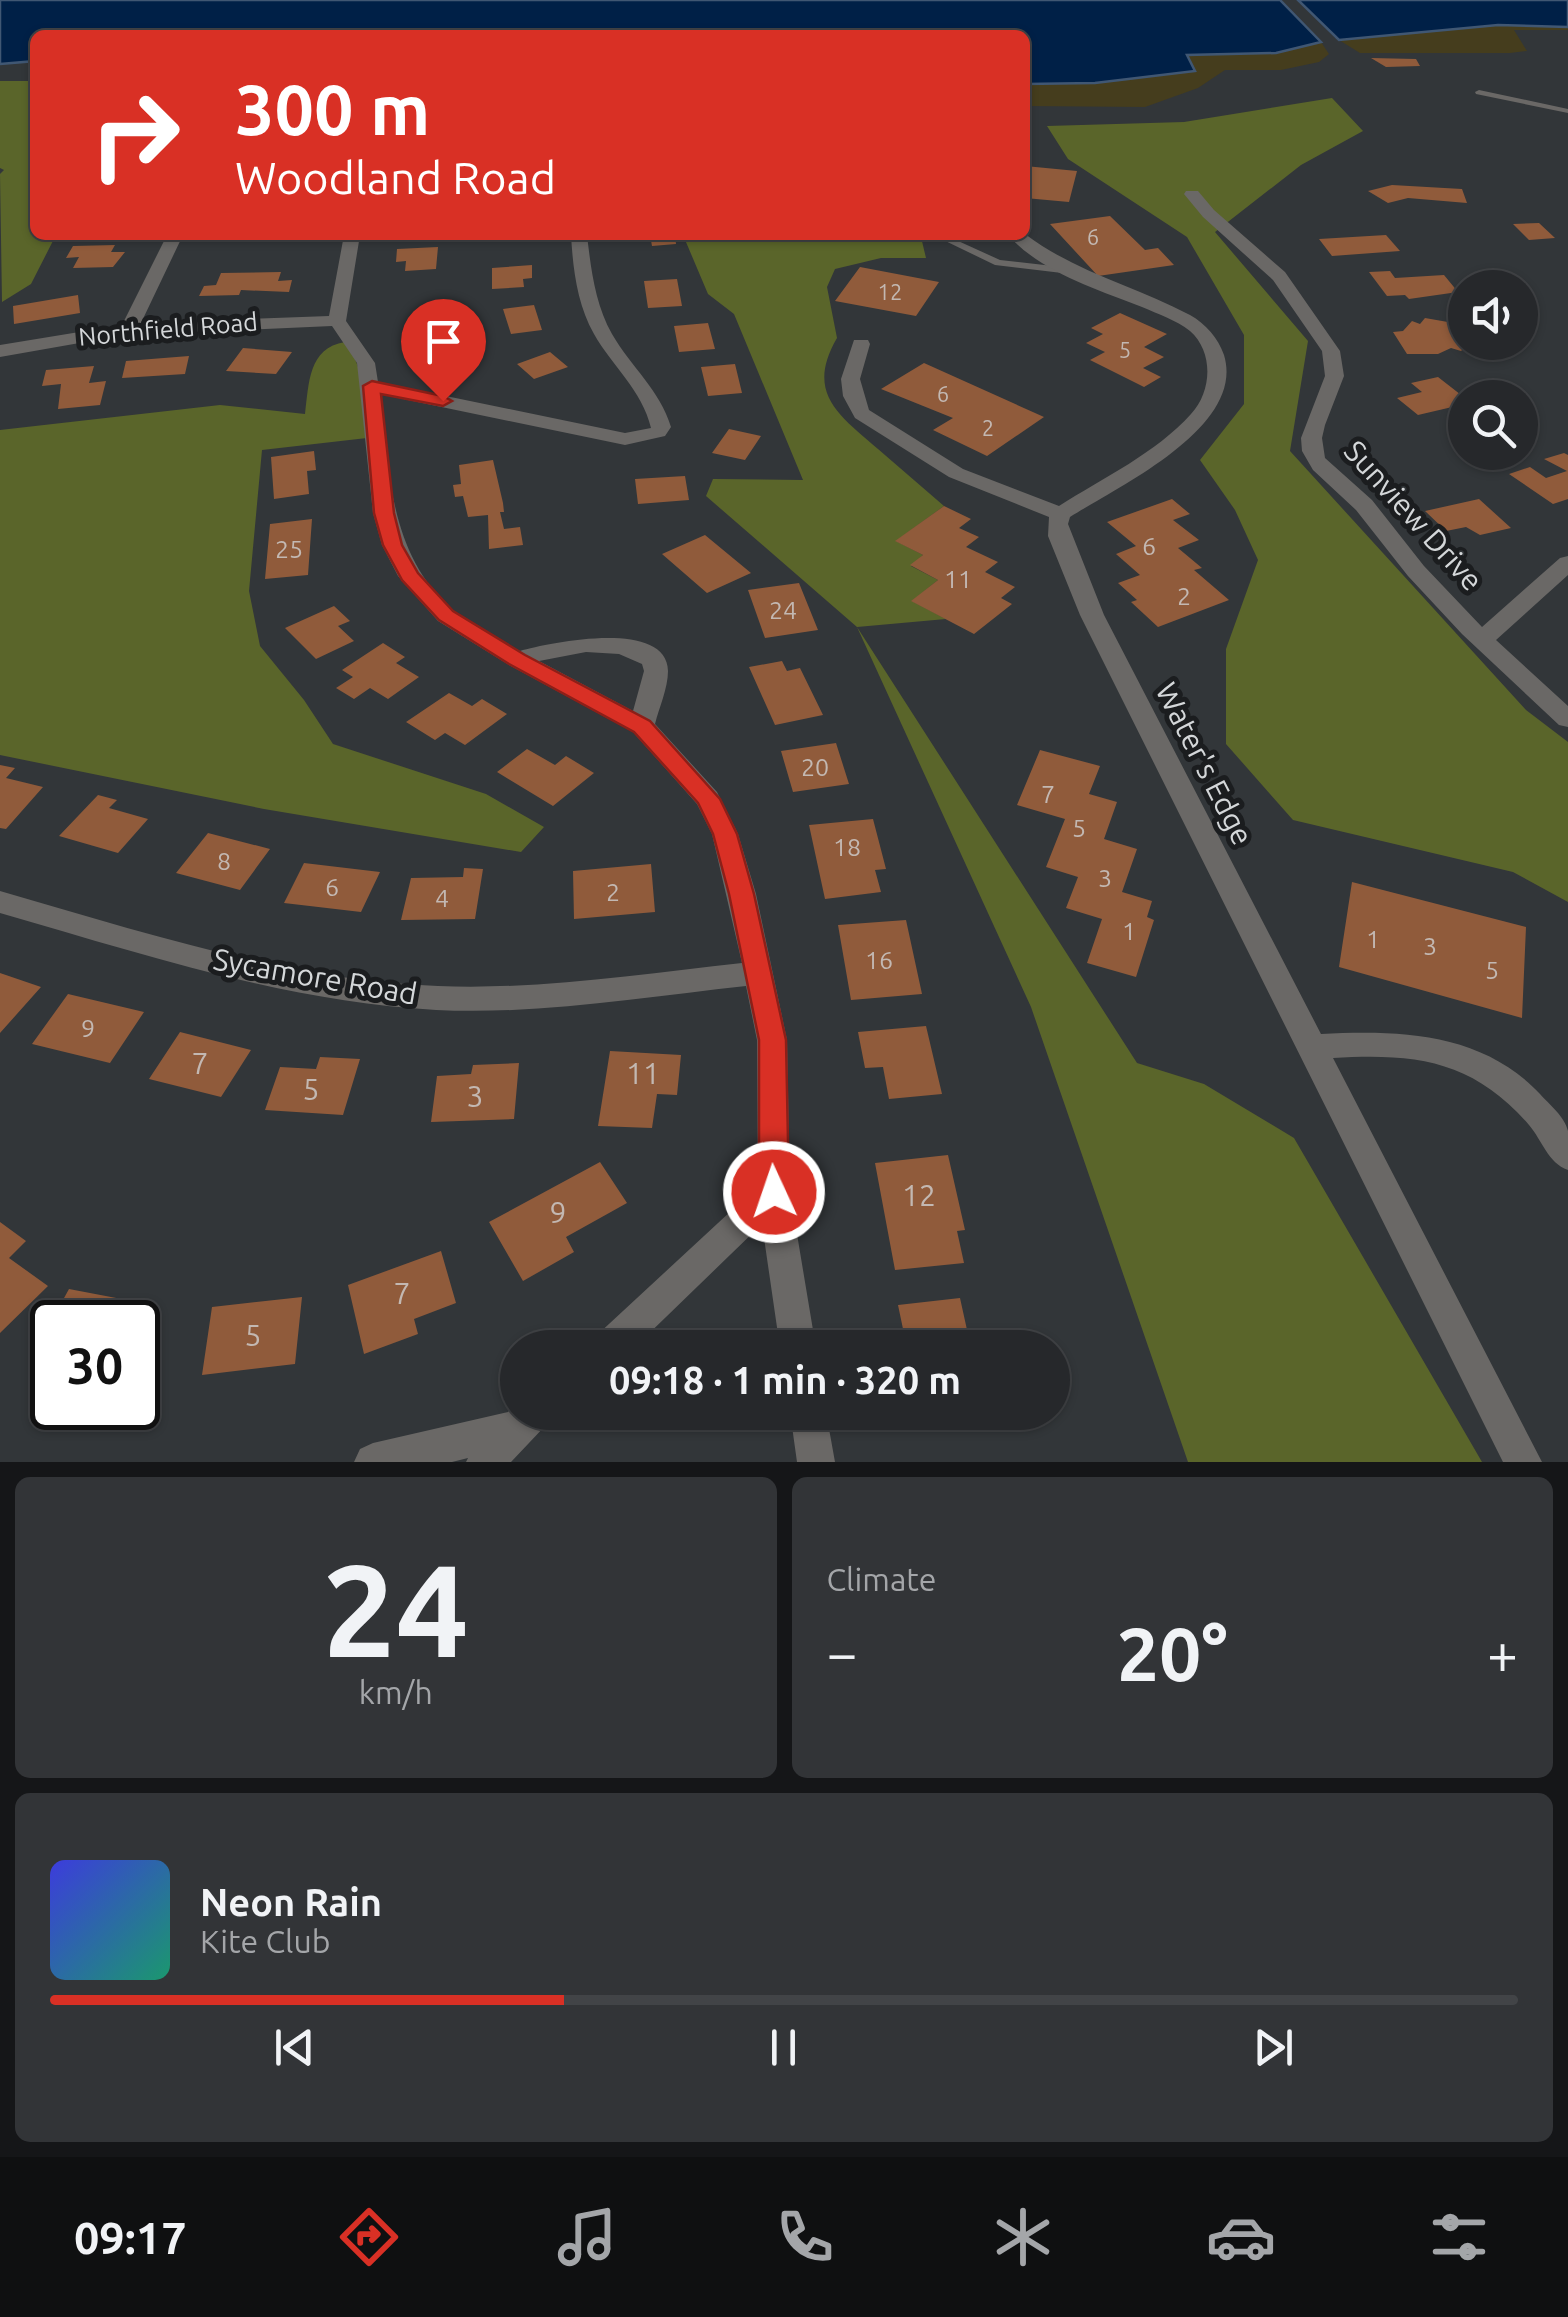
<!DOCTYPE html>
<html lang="en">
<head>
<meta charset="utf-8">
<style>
  body { margin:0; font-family:Ubuntu,sans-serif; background:#323437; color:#f1f3f6; height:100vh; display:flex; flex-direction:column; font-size:38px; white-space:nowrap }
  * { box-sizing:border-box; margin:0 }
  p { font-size:32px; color:#a4a6a9 }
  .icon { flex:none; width:55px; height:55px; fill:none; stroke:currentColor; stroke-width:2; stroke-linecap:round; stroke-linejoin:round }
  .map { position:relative; height:1462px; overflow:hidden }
  .side { display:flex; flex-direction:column; gap:15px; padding:15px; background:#151618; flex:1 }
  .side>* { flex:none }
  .banner { position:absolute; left:30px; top:30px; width:1000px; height:210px; border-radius:15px; box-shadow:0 2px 8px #0004,0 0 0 2px #424447; background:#d93025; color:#fff; overflow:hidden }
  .controls { position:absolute; left:1448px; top:270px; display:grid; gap:20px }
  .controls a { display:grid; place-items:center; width:90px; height:90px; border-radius:50%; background:#26282b; box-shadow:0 2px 8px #0004,0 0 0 2px #424447; font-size:50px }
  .speed { position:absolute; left:30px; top:1300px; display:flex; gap:20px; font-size:50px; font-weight:700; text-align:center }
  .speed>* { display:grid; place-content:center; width:130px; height:130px; border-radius:50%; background:#26282b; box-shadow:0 2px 8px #0004,0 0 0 2px #424447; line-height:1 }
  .speed .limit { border:5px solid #111; border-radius:15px; background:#fff; color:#111 }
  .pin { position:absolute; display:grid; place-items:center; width:85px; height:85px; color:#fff; margin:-102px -42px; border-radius:50% 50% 50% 0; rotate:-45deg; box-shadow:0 0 10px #0007 }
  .pin .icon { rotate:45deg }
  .me { position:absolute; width:110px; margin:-55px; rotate:357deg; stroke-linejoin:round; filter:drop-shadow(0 0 8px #0008) }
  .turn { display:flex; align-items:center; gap:35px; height:210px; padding:0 40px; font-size:45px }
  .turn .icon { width:130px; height:130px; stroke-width:2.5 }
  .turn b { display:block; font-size:70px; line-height:85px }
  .big { font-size:75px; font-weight:600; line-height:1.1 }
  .side .widget { flex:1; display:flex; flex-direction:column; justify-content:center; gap:15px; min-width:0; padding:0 35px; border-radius:15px; background:#323437 }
  .side .dial { align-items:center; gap:0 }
  .dial b { font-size:130px; line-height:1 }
  .song { display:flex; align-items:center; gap:30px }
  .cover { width:120px; height:120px; border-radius:15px; background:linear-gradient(135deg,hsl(240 70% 55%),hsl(160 70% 35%)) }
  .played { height:10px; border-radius:5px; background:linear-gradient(90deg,#d93025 35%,#424447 35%) }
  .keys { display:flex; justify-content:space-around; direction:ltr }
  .heat { display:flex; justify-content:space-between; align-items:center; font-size:55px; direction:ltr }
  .side .tiles { flex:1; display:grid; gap:15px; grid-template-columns:1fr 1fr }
  .widget:last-child { grid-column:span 2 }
  .trip { position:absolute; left:500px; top:1330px; width:570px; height:100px; border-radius:50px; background:#26282b; box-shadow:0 2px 8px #0004,0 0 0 2px #424447; font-weight:600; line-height:100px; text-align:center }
  .tab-bar { display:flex; height:160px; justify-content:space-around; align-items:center; background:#0f1011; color:#a4a6a9 }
  .tab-bar .icon { width:70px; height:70px }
  .tab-bar .current { color:#d93025 }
  .tab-bar b { font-size:45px; color:#f1f3f6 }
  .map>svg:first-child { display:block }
  .forest { fill:#5a652a }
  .sand { fill:#453d1d }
  .water { fill:#002047; stroke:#405773; stroke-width:2.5 }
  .building { fill:#905b3b }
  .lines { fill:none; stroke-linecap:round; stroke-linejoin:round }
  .lane { fill:#6a6866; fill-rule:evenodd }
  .street { fill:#6a6866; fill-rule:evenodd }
  .route { fill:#d93025; stroke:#8d1f18; stroke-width:2.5 }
  .labels { text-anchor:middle; stroke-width:10; stroke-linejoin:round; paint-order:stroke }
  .far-number-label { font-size:22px; fill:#c3b8b2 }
  .far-street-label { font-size:25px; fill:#d4d7d9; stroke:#1b1d1f }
  .number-label { font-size:25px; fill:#c3b8b2 }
  .street-label { font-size:30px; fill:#d4d7d9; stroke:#1b1d1f }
  .near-number-label { font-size:30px; fill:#c3b8b2 }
</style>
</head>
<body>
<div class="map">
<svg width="1568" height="1462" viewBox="0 0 1568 1462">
  <rect width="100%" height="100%" fill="#323639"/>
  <path class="forest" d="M0,81h35v154h21l-25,49 -29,18 -2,-128 4,-4 -4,-2z
    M1332,98l31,33 -62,34 -86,67 93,109 -18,110 236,259 42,32v160l-55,-30 -220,-52 -67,-76v-95l32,-89 -23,-50 -35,-50 44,-56v-69l-57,-98 -119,-78 -21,-33 137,-4z
    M683,235l238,2 5,21h-45l-46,11 -8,18 10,51c-32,55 2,77 41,111 22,19 44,38 66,57l-48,35 27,14 -12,11 27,14 -26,21 34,18 -89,8 280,436 67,21 90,54 188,324h-294l-157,-455 -174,-380 -151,-131 7,-17 90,1 -69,-166 -26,-20z
    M345,342c21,27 19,63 22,96l-105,12 -13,141 11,55 44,54 29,44 153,50 58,33 -23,25 -257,-43 -264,-54v-325l220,-25 85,9c4,-30 3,-66 40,-72z"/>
  <path class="sand" d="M1498,25l70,2v3h-54l13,21 -17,2h-150l-21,-13z
    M1321,42l8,12 -10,8 -38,8h-56l-27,18 -53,19 -120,-1v-22l70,-1 99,-13 -8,-15 90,-2z"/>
  <path class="water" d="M0,0h1280l41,42 -45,11 -89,2 8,16 -100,12 -70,1v-49h-990v26l-35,3z
    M1298,0h270v27l-70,-2 -159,15z"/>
  <path class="building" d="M1371,58l45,1 4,7 -34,1z
    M1025,166l52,5 -8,31 -44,-4z
    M1392,185l70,4 5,14 -59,-5 -20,5 -20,-12z
    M1110,216l35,34 13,-2 16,17 -76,11 -48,-52z
    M1539,223l16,15 -26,2 -16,-16z
    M650,235h25l1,9 -24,2z
    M1386,235l14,16 -68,5 -13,-17z
    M115,245l-4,7h14l-12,15 -40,1 6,-11 -13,1 7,-12z
    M438,247l-2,22 -31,2 1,-10 -10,1 1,-13z
    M532,265v13l-9,1 1,8 -32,2v-21z
    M860,267l79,15 -23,34 -81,-15z
    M1390,271l5,7 49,-3 14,17 -49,7 -4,-4 -18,1 -18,-24z
    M281,272l-3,9 14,-1 -3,12 -48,-2 -2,5 -40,1 5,-10 12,-1 5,-12z
    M677,279l5,27 -34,2 -4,-27z
    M78,295l2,18 -66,11 -1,-18z
    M534,305l8,25 -31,4 -8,-25z
    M1120,313l47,21 -23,13 20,10 -21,11 18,9 -17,10 -54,-27 15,-8 -19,-9 17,-9 -12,-6z
    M1425,318l40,7v17h6l-10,9 -10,-3 -13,6h-31l-14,-22 10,-1 9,-10 8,3z
    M708,323l7,26 -36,3 -5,-26z
    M243,348l49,4 -16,22 -50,-3z
    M550,352l18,15 -34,12 -17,-15z
    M189,356l-4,18 -63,4 4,-17z
    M924,363l120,54 -57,39 -54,-26 20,-12 -72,-29z
    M735,364l7,29 -34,3 -7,-29z
    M94,366l-5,17 17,-2 -6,24 -42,4 3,-25 -19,2 4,-16z
    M1438,377l27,21v6l-47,11 -21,-17 25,-6 -11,-9z
    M729,429l32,7 -16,24 -33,-7z
    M314,451l2,19 -9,1 2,23 -35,5 -3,-42z
    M1564,453l4,2v44l-15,5 -44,-30 21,-7 16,11 21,-7 -23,-12z
    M493,460l10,43 1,9h-4l4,17 16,-2 3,18 -34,4 -1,-34 -20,2 -5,-21 -8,1 -2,-12 8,-1 -2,-19z
    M685,476l4,24 -51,4 -3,-25z
    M1172,499l18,15 -17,6 26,20 -21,8 24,20 -8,2 35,30 -71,27 -27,-25 6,-2 -19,-17 22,-8 -24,-21 20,-8 -29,-24z
    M1479,499l32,29 -31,7 -14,-8 -20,4 -21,-20z
    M944,506l27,13 -12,9 20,9 -13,10 32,15 -13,10 30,15 -14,11 11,6 -38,30 -63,-33 27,-21 -28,-15 13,-10 -28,-14z
    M312,519l-4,56 -43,4 5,-55z
    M705,535l46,38 -44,20 -45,-39z
    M799,583l19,47 -53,8 -17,-48z
    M334,606l16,15 -12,5 16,15 -38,18 -31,-31z
    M383,643l22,14 -9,6 23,14 -31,22 -18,-11 -16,11 -18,-11 17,-11 -11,-7z
    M782,661l5,10 13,-3 23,47 -48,10 -26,-58z
    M449,693l23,13 10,-7 25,15 -42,31 -20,-12 -10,7 -29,-18z
    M836,743l13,41 -56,8 -12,-41z
    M527,749l28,16 11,-9 28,17 -41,33 -56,-34z
    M1040,750l60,16 -11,28 28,8 -13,37 33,10 -15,43 30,9 -5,16 7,3 -18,57 -49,-14 15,-44 -36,-11 12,-31 -32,-10 19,-48 -48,-14z
    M0,765l15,3 -9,10 37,9 -37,42 -6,-1z
    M98,795l19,5 -8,8 39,11 -30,34 -59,-17z
    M873,819l13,50 -11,1 6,22 -56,7 -16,-74z
    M208,833l62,16 -30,41 -64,-17z
    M304,863l76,9 -19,40 -77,-9z
    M651,864l4,48 -81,7 -1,-48z
    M464,868l19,1 -8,50 -74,1 10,-42 52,-1z
    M1352,882l174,45 -4,91 -183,-51z
    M906,920l16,74 -71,6 -13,-75z
    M0,973l41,14 -41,46z
    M68,994l76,18 -34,51 -78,-19z
    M926,1026l16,68 -53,5 -6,-32 -18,1 -7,-36z
    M180,1032l71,18 -30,47 -72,-18z
    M610,1051l71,4 -4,40 -20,-1 -5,34 -54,-2z
    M320,1057l40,2 -17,56 -78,-5 15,-43 36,2z
    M519,1063l-5,56 -83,3 6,-46 34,-2 2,-9z
    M948,1155l17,75 -8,1 7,32 -69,7 -20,-107z
    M600,1162l27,41 -61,34 8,15 -51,29 -34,-59z
    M0,1222l26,19 -17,17 39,28 -48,47z
    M441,1251l15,52 -42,16 4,15 -54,20 -16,-69z
    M69,1289l84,16 -15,31v-14h-86v38l-20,-4z
    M302,1297l-7,67 -93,11 10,-68z
    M960,1298l11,50h-64l-9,-43z
    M919,1412h67l1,5 -66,8z"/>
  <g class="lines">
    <path class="lane" d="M1479,90l89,19v4l-92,-19 -1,-2z
      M933,235h12l55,25 62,7 5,3 -5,3 -67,-8z"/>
    <path class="street" d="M1186,191h12l16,19 71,62 55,79 4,25 -19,49 -3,13 3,20 47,42 52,66 58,61 78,-69 8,-2v19l-72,65 72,66v21l-9,-2 -97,-91 -54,-58 -52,-66 -43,-40 -11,-19 -1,-13 24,-62 -3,-25 -49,-71 -70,-63 -19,-23z
      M1025,234c50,38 110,52 165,81 16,9 28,23 34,40 22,72 -105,131 -154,162l-2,7 36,91 217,419c78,-4 161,-2 219,60 9,10 25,23 28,37 0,11 0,27 0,39 -20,-7 -26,-30 -39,-45 -56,-65 -114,-72 -196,-67l209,404h-39l-423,-847 -32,-79 1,-19 -100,-40 -94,-59 -12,-22 -2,-17 13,-39h14l2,4 -10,35 9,31 94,59 96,37c44,-28 97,-53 132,-92 21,-22 23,-62 -1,-83 -14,-11 -32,-17 -48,-24 -46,-18 -101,-35 -134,-72z
      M167,235h16l-42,88 188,-7 15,-81h16l-14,86 29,42 3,19 247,51 26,-5c-9,-38 -39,-62 -57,-94 -17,-30 -21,-65 -23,-99h16c4,34 8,69 25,99 19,33 48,56 59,93l-6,9 -40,9 -246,-51c11,79 10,161 74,216 19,16 45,28 67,41 28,-8 147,-33 148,20 0,17 -9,37 -13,53l62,68 21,42 18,60 31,146 3,152 26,156h-36l-18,-124 -128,124h-43l5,-12 162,-150 -1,-146 -11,-54c-102,11 -207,29 -310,24 -150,-8 -293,-56 -436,-97v-22c143,41 288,89 438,95 102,4 203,-12 304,-23l-30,-129 -15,-30 -64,-72 -124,-67 -71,-44 -40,-45 -16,-31 -9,-32 -16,-150 -25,-37 -207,9 -125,22v-12l122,-20zM586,652l33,2 23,10 2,7 -11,40 -94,-50z
      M518,1402v10h33l-5,13 -35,37h-45l2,-4 -16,4h-98l6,-13 13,-6 135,-31z
      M790,1412h36l9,50h-38z"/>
  </g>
  <path class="route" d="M372,381l71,15 9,5 -9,5 -62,-12 13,119 8,32 16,28 35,38 72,44 125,66 70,78 17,35 17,60 32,146 3,152 -4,9 -11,4 -11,-4 -4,-9v-152l-30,-146 -16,-60 -15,-31 -64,-71 -125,-68 -70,-44 -37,-40 -19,-35 -9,-32 -11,-127z"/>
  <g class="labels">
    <g class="far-number-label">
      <text x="1093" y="245">6</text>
      <text x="890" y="300">12</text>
      <text x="1125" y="358">5</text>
      <text x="943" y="402">6</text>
      <text x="988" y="436">2</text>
    </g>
    <g class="far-street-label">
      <text transform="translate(168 329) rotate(-5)" y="9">Northfield Road</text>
    </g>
    <g class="number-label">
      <text x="1149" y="555">6</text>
      <text x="289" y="558">25</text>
      <text x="958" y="588">11</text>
      <text x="1184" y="605">2</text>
      <text x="783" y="619">24</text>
      <text x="815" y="776">20</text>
      <text x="1048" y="803">7</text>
      <text x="1079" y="837">5</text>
      <text x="847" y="856">18</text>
      <text x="224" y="870">8</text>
      <text x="1105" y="887">3</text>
      <text x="332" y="896">6</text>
      <text x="613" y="901">2</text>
      <text x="442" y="907">4</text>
      <text x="1129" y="940">1</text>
      <text x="1373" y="948">1</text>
      <text x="1430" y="955">3</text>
      <text x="879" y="969">16</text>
      <text x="1492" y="979">5</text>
      <text x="88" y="1037">9</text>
    </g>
    <g class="street-label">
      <text transform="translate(1413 516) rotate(48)" y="10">Sunview Drive</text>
      <text transform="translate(1204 764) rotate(63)" y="10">Water's Edge</text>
      <text transform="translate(315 977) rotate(10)" y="10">Sycamore Road</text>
    </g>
    <g class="near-number-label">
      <text x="200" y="1074">7</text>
      <text x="643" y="1084">11</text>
      <text x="311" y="1100">5</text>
      <text x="475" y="1107">3</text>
      <text x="919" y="1206">12</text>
      <text x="558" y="1223">9</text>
      <text x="402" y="1304">7</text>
      <text x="253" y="1346">5</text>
    </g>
  </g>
</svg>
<div class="controls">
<a><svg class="icon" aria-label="sound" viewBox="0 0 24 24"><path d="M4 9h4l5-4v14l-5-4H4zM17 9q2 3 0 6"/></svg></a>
<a><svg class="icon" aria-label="search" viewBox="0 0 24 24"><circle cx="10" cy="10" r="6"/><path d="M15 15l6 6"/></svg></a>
</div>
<div class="speed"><div class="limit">30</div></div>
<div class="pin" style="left:443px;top:401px;background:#d93025"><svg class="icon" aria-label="arrive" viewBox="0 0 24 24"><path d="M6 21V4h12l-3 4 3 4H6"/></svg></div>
<svg class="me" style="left:774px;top:1192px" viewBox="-20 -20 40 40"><circle r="17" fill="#d93025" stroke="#fff" stroke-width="3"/><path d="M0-11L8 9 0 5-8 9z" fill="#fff"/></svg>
<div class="trip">09:18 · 1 min · 320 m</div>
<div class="banner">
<div class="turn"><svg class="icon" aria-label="right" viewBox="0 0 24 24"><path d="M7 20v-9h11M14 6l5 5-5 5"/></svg><div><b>300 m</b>Woodland Road</div></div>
</div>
</div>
<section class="side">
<div class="tiles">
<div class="widget dial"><b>24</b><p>km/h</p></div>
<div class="widget"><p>Climate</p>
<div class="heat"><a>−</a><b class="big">20°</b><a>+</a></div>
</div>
<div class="widget">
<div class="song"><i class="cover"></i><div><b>Neon Rain</b><p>Kite Club</p></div></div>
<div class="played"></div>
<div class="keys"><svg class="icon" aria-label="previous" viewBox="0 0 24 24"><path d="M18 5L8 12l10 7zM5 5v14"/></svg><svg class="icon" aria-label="pause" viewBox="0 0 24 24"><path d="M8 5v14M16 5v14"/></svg><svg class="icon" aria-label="next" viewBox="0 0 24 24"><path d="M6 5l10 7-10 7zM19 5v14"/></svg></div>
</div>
</div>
</section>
<nav class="tab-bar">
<b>09:17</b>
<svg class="icon current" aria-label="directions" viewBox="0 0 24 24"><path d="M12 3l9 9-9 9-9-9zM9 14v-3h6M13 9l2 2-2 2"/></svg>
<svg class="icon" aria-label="music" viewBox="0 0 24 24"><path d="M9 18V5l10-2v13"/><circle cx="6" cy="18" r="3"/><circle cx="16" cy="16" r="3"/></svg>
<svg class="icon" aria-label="phone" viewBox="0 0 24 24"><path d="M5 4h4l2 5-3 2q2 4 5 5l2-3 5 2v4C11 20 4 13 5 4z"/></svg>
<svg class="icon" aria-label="climate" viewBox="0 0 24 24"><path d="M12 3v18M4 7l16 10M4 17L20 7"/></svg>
<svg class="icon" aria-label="car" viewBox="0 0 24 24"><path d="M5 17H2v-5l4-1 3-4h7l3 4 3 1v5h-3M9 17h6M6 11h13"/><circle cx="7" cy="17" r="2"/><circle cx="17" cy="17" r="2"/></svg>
<svg class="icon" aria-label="filters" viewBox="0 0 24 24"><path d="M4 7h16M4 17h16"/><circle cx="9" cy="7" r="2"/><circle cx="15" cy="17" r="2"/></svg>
</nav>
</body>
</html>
